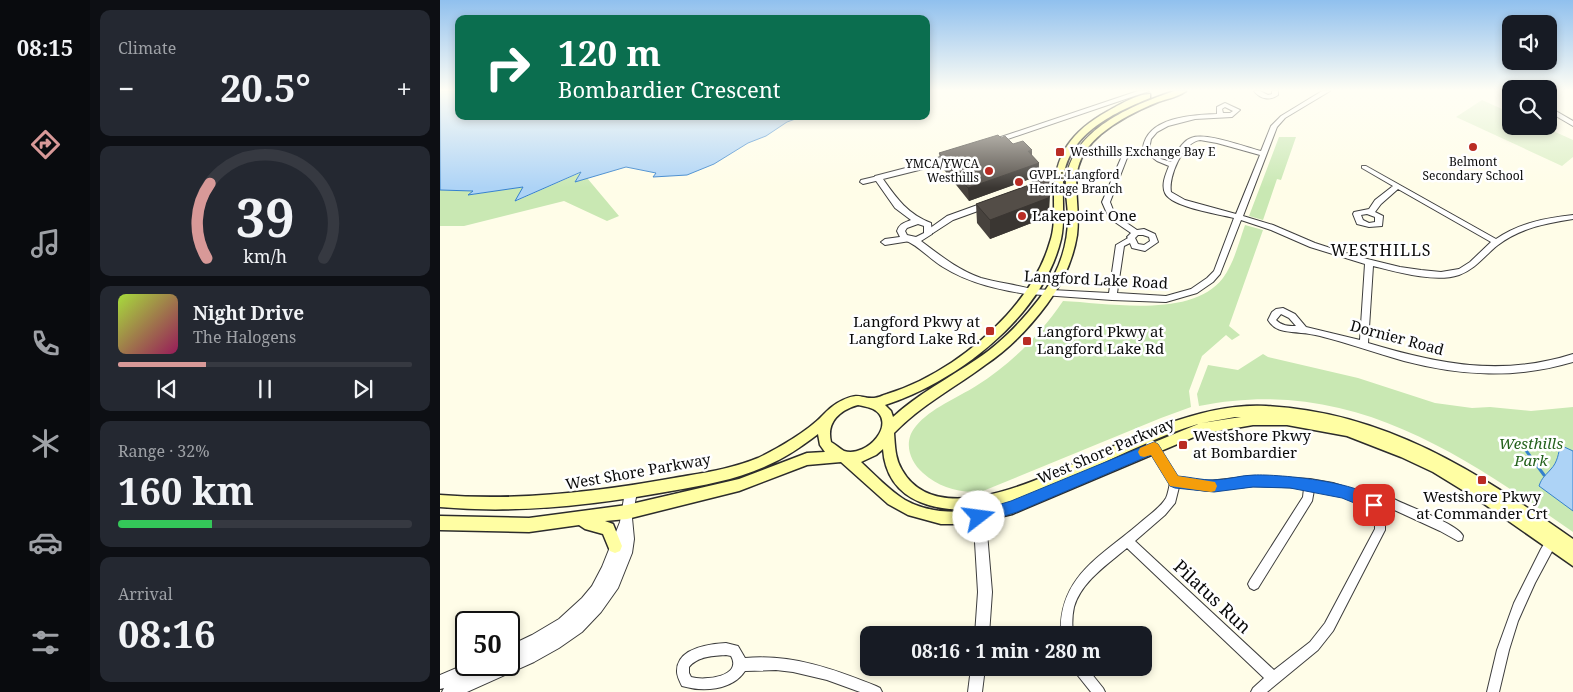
<!DOCTYPE html>
<html lang="en">
<head>
<meta charset="utf-8">
<style>
  body { margin:0; font-family:"Noto Serif",serif; background:#242831; color:#f1f3f6; height:100vh; display:flex; flex-direction:column; font-size:19px; white-space:nowrap }
  * { box-sizing:border-box; margin:0 }
  p { font-size:16px; color:#9ea1a6 }
  .icon { flex:none; width:28px; height:28px; fill:none; stroke:currentColor; stroke-width:2; stroke-linecap:round; stroke-linejoin:round }
  .map { position:relative; flex:1; overflow:hidden }
  .details { display:flex; flex-direction:column; gap:10px; padding:10px; background:#0d0f14; width:350px }
  .details>* { flex:none }
  .guide { position:absolute; left:15px; top:15px; width:475px; height:105px; border-radius:10px; box-shadow:0 2px 8px #0003; background:#0b6e4f; color:#fff; overflow:hidden }
  .controls { position:absolute; left:1062px; top:15px; display:grid; gap:10px }
  .controls a { display:grid; place-items:center; width:55px; height:55px; border-radius:10px; background:#171b24; box-shadow:0 2px 8px #0003; font-size:25px }
  .speed { position:absolute; left:15px; top:611px; display:flex; gap:10px; font-size:25px; font-weight:700; text-align:center }
  .speed>* { display:grid; place-content:center; width:65px; height:65px; border-radius:50%; background:#171b24; box-shadow:0 2px 8px #0003; line-height:1 }
  .speed .limit { border:2px solid #111; border-radius:8px; background:#fff; color:#111 }
  .pin { position:absolute; display:grid; place-items:center; width:42px; height:42px; color:#fff; margin:-21px; border-radius:10px; box-shadow:0 2px 8px #0006 }
  .me { position:absolute; width:55px; margin:-28px; rotate:75deg; stroke-linejoin:round; filter:drop-shadow(0 0 4px #0008) }
  .turn { display:flex; align-items:center; gap:18px; height:105px; padding:0 20px; font-size:22px }
  .turn .icon { width:65px; height:65px; stroke-width:2.5 }
  .turn b { display:block; font-size:35px; line-height:42px }
  .big { font-size:38px; font-weight:700; line-height:1.1 }
  .details .card { flex:1; display:flex; flex-direction:column; justify-content:center; gap:8px; min-width:0; padding:0 18px; border-radius:10px; background:#242831 }
  .details .dial { align-items:center; gap:0 }
  .dial svg { height:130px; overflow:visible; fill:none; stroke:#363941; stroke-width:7; stroke-linecap:round; text-anchor:middle }
  .dial text { fill:#f1f3f6; stroke:none }
  .song { display:flex; align-items:center; gap:15px }
  .cover { width:60px; height:60px; border-radius:8px; background:linear-gradient(135deg,hsl(80 70% 55%),hsl(330 70% 35%)) }
  .played { height:5px; border-radius:2px; background:linear-gradient(90deg,#d89998 30%,#363941 30%) }
  .keys { display:flex; justify-content:space-around; direction:ltr }
  .heat { display:flex; justify-content:space-between; align-items:center; font-size:28px; direction:ltr }
  .charge { height:8px; border-radius:4px; background:linear-gradient(90deg,#34c759 32%,#363941 0) }
  .trip { position:absolute; left:420px; top:626px; width:292px; height:50px; border-radius:10px; background:#171b24; box-shadow:0 2px 8px #0003; font-weight:700; line-height:50px; text-align:center }
  main { display:flex; flex:1; min-height:0 }
  .dock { display:flex; flex-direction:column; width:90px; justify-content:space-around; align-items:center; background:#090b0e; color:#9ea1a6 }
  .dock .icon { width:35px; height:35px }
  .dock .on { color:#d89998 }
  .dock b { font-size:22px; color:#f1f3f6 }
  .map>svg:first-child { display:block }
  .green { fill:#c9e8b3 }
  .pitch { fill:#dcefc5 }
  .water { fill:#add3f6; stroke:#3581cc }
  .lines { fill:none; stroke-linecap:round; stroke-linejoin:round }
  .stream { stroke:#3581cc; stroke-width:3 }
  .minor-casing { stroke:#3d3d3d; stroke-width:2 }
  .tertiary-casing { stroke:#3d3d3d; stroke-width:2 }
  .secondary-casing { stroke:#2c2c2c; stroke-width:3 }
  .minor { fill:#fff; fill-rule:evenodd }
  .tertiary { fill:#fff; fill-rule:evenodd }
  .secondary { fill:#fffea3; fill-rule:evenodd }
  .wall { fill:#47423d }
  .shaded-wall { fill:#3a3632 }
  .building { fill:#534d47; stroke:#3a3632 }
  .route { fill:#1a73e8; stroke:#114b97 }
  .slow { fill:#f59e0b }
  .poi-dot { fill:#b92c24; stroke:#fff; stroke-width:2 }
  .labels { text-anchor:middle; stroke-width:5; stroke-linejoin:round; paint-order:stroke }
  .far-poi-label { font-size:12px; fill:#0a0a0a; stroke:#fff; text-anchor:start }
  .poi-label { font-size:15px; fill:#0a0a0a; stroke:#fff; text-anchor:start }
  .street-label { font-size:15px; fill:#0a0a0a; stroke:#fff }
  .park-label { font-size:15px; font-style:italic; fill:#24611c; stroke:#fff }
  .neighbourhood-label { font-size:16px; letter-spacing:1px; fill:#0a0a0a; stroke:#fff }
  .near-street-label { font-size:18px; fill:#0a0a0a; stroke:#fff }
</style>
</head>
<body>
<main>
<nav class="dock">
<b>08:15</b>
<svg class="icon on" aria-label="directions" viewBox="0 0 24 24"><path d="M12 3l9 9-9 9-9-9zM9 14v-3h6M13 9l2 2-2 2"/></svg>
<svg class="icon" aria-label="music" viewBox="0 0 24 24"><path d="M9 18V5l10-2v13"/><circle cx="6" cy="18" r="3"/><circle cx="16" cy="16" r="3"/></svg>
<svg class="icon" aria-label="phone" viewBox="0 0 24 24"><path d="M5 4h4l2 5-3 2q2 4 5 5l2-3 5 2v4C11 20 4 13 5 4z"/></svg>
<svg class="icon" aria-label="climate" viewBox="0 0 24 24"><path d="M12 3v18M4 7l16 10M4 17L20 7"/></svg>
<svg class="icon" aria-label="car" viewBox="0 0 24 24"><path d="M5 17H2v-5l4-1 3-4h7l3 4 3 1v5h-3M9 17h6M6 11h13"/><circle cx="7" cy="17" r="2"/><circle cx="17" cy="17" r="2"/></svg>
<svg class="icon" aria-label="filters" viewBox="0 0 24 24"><path d="M4 7h16M4 17h16"/><circle cx="9" cy="7" r="2"/><circle cx="15" cy="17" r="2"/></svg>
</nav>
<section class="details">
<div class="card"><p>Climate</p>
<div class="heat"><a>−</a><b class="big">20.5°</b><a>+</a></div>
</div>
<div class="card dial"><svg viewBox="0 0 100 80">
<path d="M14 69A42 42 0 1 1 86 69"/>
<path d="M14 69A42 42 0 0 1 16 23" stroke="#d89998"/>
<text x="50" y="56" font-size="32" font-weight="700">39</text>
<text x="50" y="72" font-size="11">km/h</text>
</svg></div>
<div class="card">
<div class="song"><i class="cover"></i><div><b>Night Drive</b><p>The Halogens</p></div></div>
<div class="played"></div>
<div class="keys"><svg class="icon" aria-label="previous" viewBox="0 0 24 24"><path d="M18 5L8 12l10 7zM5 5v14"/></svg><svg class="icon" aria-label="pause" viewBox="0 0 24 24"><path d="M8 5v14M16 5v14"/></svg><svg class="icon" aria-label="next" viewBox="0 0 24 24"><path d="M6 5l10 7-10 7zM19 5v14"/></svg></div>
</div>
<div class="card"><p>Range · 32%</p><b class="big">160 km</b><div class="charge"></div></div>
<div class="card"><p>Arrival</p><b class="big">08:16</b></div>
</section>
<div class="map">
<svg width="1133" height="692" viewBox="0 0 1133 692">
  <rect width="100%" height="100%" fill="#fffde8"/>
  <path class="green" d="M839,137h17l-15,43 -4,-1 -14,41 -14,-4z
    M142,172l37,44 -12,5 -43,-20 -100,25h-24v-36l33,1 -4,4 55,-8 -8,14z
    M805,225l18,5 -34,96 11,9 -8,5 -6,-5 -24,21 -13,35 2,16 -30,11 -178,73c-22,3 -43,-3 -60,-18 -14,-12 -20,-32 -7,-47 15,-18 41,-28 60,-40 35,-22 64,-51 87,-85 45,2 129,18 160,-23 11,-15 16,-36 22,-53z
    M823,354l5,3 90,21 77,25 37,5 18,-1 41,4 42,-4v125c-116,-81 -225,-156 -374,-126l-2,-12 11,-29 30,5z"/>
  <path class="pitch" d="M1042,100l29,13v13h31l31,14v17l-11,9 -106,-49z"/>
  <path class="water" d="M0,91h19v25h364l-22,1 -14,5 -21,14 -18,7 -34,21 -27,11 -34,2 3,-4 -30,-6 -51,15 6,-10 -66,29 8,-14 -55,8 5,-4 -33,-1z
    M1120,445l13,6v60l-34,-25c3,-9 7,-11 12,-17 6,-6 8,-16 9,-24z"/>
  <g class="lines">
    <path class="stream" d="M1082,445l22,30"/>
    <defs>
      <path id="minor" d="M814,91h6l8,4 4,-1v-3h6v4c-8,6 -18,4 -24,-4z
        M882,91h8l-45,27 -8,9 -34,89 30,9 42,18 40,13 45,11 21,3 20,2 18,-3 11,-7 21,-20 -93,-53 -17,15 -6,8 8,4 -1,10 -13,1 -12,-3 -4,-10 1,-2 15,-3 6,-9 18,-14 -31,-18v-2h4l130,73c23,-16 50,-21 77,-24v4c-26,4 -53,9 -75,26 -13,10 -22,24 -39,30 -24,8 -62,-3 -86,-9l-5,77c70,21 133,34 205,11v8c-57,17 -112,14 -169,-1 -28,-8 -56,-18 -84,-25 -6,-1 -13,-3 -19,-3 -14,-2 -25,0 -33,-13l4,-8 4,-3 7,-1 12,6 11,13 54,13 5,-76 -55,-17 -39,-17 -30,-10 -21,54 -7,8 -16,11 -31,9 -54,-2 -83,-6 -1,-2 1,-2 3,-1 77,4 7,-48 12,-7 -1,-1 4,-4 -22,-15 -7,-16 20,-46 8,-5 13,-3c4,-31 49,-33 74,-34v-7l8,-4 15,7 -8,7 -37,2 -27,7 -11,6 -6,7 -2,10 12,10 10,3c5,-8 11,-21 20,-24 16,-6 53,9 70,13l10,-25 10,-10zM785,107l8,4 -3,2h-7l-1,-4zM760,140l17,3 43,12 -24,59 -51,-14 -14,-8c-3,-15 12,-50 29,-52zM705,152l12,9 12,5c-3,8 -8,18 -4,27 6,14 54,21 69,25l-20,53 -7,7 -16,11 -25,7 -49,-3 7,-47 6,-3 2,5 13,3 13,-9 -3,-8 -11,-5 -7,1 -22,-15 -5,-13 17,-44 7,-4zM927,214l8,3v5l-6,1 -6,-3 -2,-5zM698,235h5l6,2 1,4 -6,4 -6,-1 -3,-6zM841,314l8,4 7,8c-8,0 -14,0 -20,-6z
        M438,176h2v4l-17,4 -3,-2 1,-2z
        M631,184l3,2 -1,2 -34,2 -3,-2 3,-2z
        M543,203h6l1,2 -1,2 -36,13 -20,13 -3,1 -4,-3 21,-15z
        M467,236l3,1 1,2 -1,2 -25,4 -4,-3 4,-3z
        M711,440l3,1 24,37 30,3 47,-5 55,3 23,4 21,7 20,10 16,-2 4,1c13,7 64,25 69,37l-1,4 -4,1 -18,-10 -50,-23 -8,1 3,6v15l-52,101 -15,19 -51,42h-16l2,-4 11,-10 -137,-130c-19,16 -46,34 -53,59 -2,9 -2,19 -1,28h-12c-3,-59 41,-79 80,-113 8,-7 20,-15 25,-24 2,-4 3,-11 4,-15l-24,-39 2,-3zM815,486l49,2 -1,9 -53,83 -2,4 2,4 4,2 4,-2 54,-87 2,-11c17,3 55,9 60,27 1,3 1,9 1,12l-50,94 -15,19 -36,28 -139,-129 30,-26 10,-12 4,-16 29,4z
        M1113,535l4,1 1,4 -23,43 -17,38 -9,29 -10,42h-12l10,-42 17,-47 27,-54 8,-13z
        M286,643l12,3 7,12c47,-4 89,11 131,28l4,2 2,4h-22l-33,-12 -34,-8 -17,-2 -31,1c-13,20 -43,21 -63,15 -2,-4 -5,-10 -5,-14 -1,-24 32,-28 49,-29zM286,655l5,1c12,21 -27,25 -40,21l-2,-4v-6c9,-11 24,-11 37,-12z
        M633,668h14l16,20 2,4h-14l-16,-20z"/>
      <path id="tertiary" d="M698,91h11l-153,52h-6l-1,-2z
        M1109,107l24,14v5l-24,-14z
        M508,154h3l4,2 -24,11 -48,12c14,20 25,35 48,44l1,11 -11,7c20,15 37,29 60,37 18,5 37,7 54,12l2,2 -2,2 -3,1c-31,-5 -62,-11 -89,-28 -15,-9 -25,-23 -42,-28l-4,-8c3,-8 7,-8 14,-11l-16,-12 -21,-30 1,-2 50,-13zM478,224l6,2v7l-8,4 -9,-2 -2,-4 2,-3z
        M191,486l4,2 2,4 -5,26 2,21 -2,14 -14,35 -17,24 -19,20 -23,16 -25,14 -67,30h-25l2,-4 -4,1v-14l26,-11 22,1 -2,5 11,-5h12v-19l23,-11 27,-16 23,-21 10,-12 10,-19 18,-45 5,-30 2,-4z
        M539,503l4,2 2,4 7,83 -3,43h-14l3,-43 -5,-83 2,-4z
        M531,668h14l-3,24h-14z"/>
      <path id="secondary" d="M734,91h12c-8,6 -19,8 -28,11 -20,8 -40,18 -57,32 -39,33 -19,60 -24,101 -4,25 -15,49 -30,69 -17,23 -38,45 -62,61 -31,23 -64,40 -91,68 1,13 1,26 8,37 34,60 135,10 180,-10 27,-12 54,-24 82,-35 33,-12 67,-21 102,-19 120,6 211,66 307,133v27l-96,-67 -44,-27 -32,-15 -54,-21 -60,-11h-34l-52,9 -189,80 -42,10h-29l-33,-9 -20,-11 -47,-42 -34,3 -68,26 -112,28 -22,2 8,3 9,22 -2,5 -5,2 -5,-2 -7,-17 -18,-5 -6,-4 -50,7 -89,-2v-14l89,2 98,-13 112,-26 68,-26 18,-1 -5,-7 -2,-11c-17,13 -33,24 -52,32 -30,14 -63,19 -95,25 -77,14 -153,23 -231,16v-12c79,6 156,-3 234,-17 28,-5 58,-9 84,-20 19,-9 50,-27 64,-42 7,-7 12,-12 21,-16 18,-8 17,-1 31,-2 4,0 9,-3 13,-4 45,-14 88,-44 120,-79 19,-21 35,-45 43,-73 5,-14 4,-30 4,-45 0,-43 18,-66 54,-86 11,-6 29,-17 42,-17v4c-39,16 -84,37 -87,84 -1,19 2,39 -2,57 -18,77 -104,143 -176,166l6,6 2,6c25,-23 56,-39 84,-58 24,-16 45,-38 62,-60 18,-23 29,-51 29,-81 0,-12 -3,-25 -2,-37 6,-52 65,-75 108,-90zM418,405c5,1 11,2 15,4 25,13 -5,49 -29,42 -4,-2 -9,-7 -13,-9 -5,-20 9,-32 27,-37zM795,417h6l-39,6zM758,424l-2,1 -109,45c37,-16 73,-35 111,-46zM443,449c4,57 60,65 106,59 -27,6 -59,6 -84,-8 -16,-10 -30,-25 -44,-38l15,-7z"/>
    </defs>
    <use href="#minor" class="minor-casing"/>
    <use href="#tertiary" class="tertiary-casing"/>
    <use href="#secondary" class="secondary-casing"/>
    <use href="#minor" class="minor"/>
    <use href="#tertiary" class="tertiary"/>
    <use href="#secondary" class="secondary"/>
  </g>
  <path class="wall" d="M561,138l31,18 7,7 -1,12 11,38 -2,4 -57,22 -13,-16 -1,-19 56,-20 1,-6 -64,23 -28,-35 -2,-13z"/>
  <path class="shaded-wall" d="M592,150v13l-4,-12z
    M599,163l-1,13 -69,25 -1,-13z
    M610,195l-1,18 -2,4 -57,22v-19z"/>
  <path class="building" d="M558,135l3,3 4,-2 8,8 10,-3 9,9 -4,1 11,12 -71,25 -29,-35z
    M599,175l7,1 3,4 1,15 -2,3 -58,22 -14,-16 56,-20 1,-7z"/>
  <linearGradient id="sky" x2="0" y2="1"><stop stop-color="#90c0ee"/><stop offset="0.48" stop-color="#fffef5"/><stop offset="1" stop-color="#fffef5" stop-opacity="0"/></linearGradient>
  <rect width="1133" height="188" fill="url(#sky)"/>
  <path class="route" d="M714,442l4,2 20,32c12,1 23,4 35,4 14,0 28,-5 41,-5 24,-1 117,7 127,30l-2,4 -5,2 -32,-13 -52,-10 -37,-1 -39,5 -39,-4 -5,-2 -19,-31 -134,57 -38,12 -5,-2 -2,-5 2,-5 37,-11z"/>
  <path class="slow" d="M714,442l4,2 20,32 37,6 2,4 -2,5 -4,1 -41,-6 -19,-31 -7,2 -4,-1 -2,-4 2,-4z"/>
  <g class="poi-dot">
    <circle cx="1033" cy="147" r="5"/>
    <rect x="615" y="147" width="10" height="10" rx="2.5"/>
    <circle cx="549" cy="171" r="5"/>
    <circle cx="579" cy="182" r="5"/>
    <circle cx="582" cy="216" r="5"/>
    <rect x="545" y="326" width="10" height="10" rx="2.5"/>
    <rect x="582" y="336" width="10" height="10" rx="2.5"/>
    <rect x="738" y="440" width="10" height="10" rx="2.5"/>
    <rect x="1037" y="475" width="10" height="10" rx="2.5"/>
  </g>
  <g class="labels">
    <g class="far-poi-label">
      <text x="630" y="156">Westhills Exchange Bay E</text>
      <text x="1033" y="166" text-anchor="middle">Belmont<tspan x="1033" dy="14">Secondary School</tspan></text>
      <text x="539" y="168" text-anchor="end">YMCA/YWCA<tspan x="539" dy="14">Westhills</tspan></text>
      <text x="589" y="179">GVPL: Langford<tspan x="589" dy="14">Heritage Branch</tspan></text>
    </g>
    <g class="poi-label">
      <text x="592" y="221">Lakepoint One</text>
      <text x="540" y="327" text-anchor="end">Langford Pkwy at<tspan x="540" dy="17">Langford Lake Rd.</tspan></text>
      <text x="597" y="337">Langford Pkwy at<tspan x="597" dy="17">Langford Lake Rd</tspan></text>
      <text x="753" y="441">Westshore Pkwy<tspan x="753" dy="17">at Bombardier</tspan></text>
      <text x="1042" y="502" text-anchor="middle">Westshore Pkwy<tspan x="1042" dy="17">at Commander Crt</tspan></text>
    </g>
    <g class="street-label">
      <text transform="translate(656 280) rotate(3)" y="5">Langford Lake Road</text>
      <text transform="translate(957 338) rotate(15)" y="5">Dornier Road</text>
      <text transform="translate(666 451) rotate(-23)" y="5">West Shore Parkway</text>
      <text transform="translate(198 472) rotate(-10)" y="5">West Shore Parkway</text>
    </g>
    <g class="park-label">
      <text x="1091" y="449">Westhills<tspan x="1091" dy="17">Park</tspan></text>
    </g>
    <g class="neighbourhood-label">
      <text x="941" y="256">WESTHILLS</text>
    </g>
    <g class="near-street-label">
      <text transform="translate(772 597) rotate(43)" y="6">Pilatus Run</text>
    </g>
  </g>
</svg>
<div class="controls">
<a><svg class="icon" aria-label="sound" viewBox="0 0 24 24"><path d="M4 9h4l5-4v14l-5-4H4zM17 9q2 3 0 6"/></svg></a>
<a><svg class="icon" aria-label="search" viewBox="0 0 24 24"><circle cx="10" cy="10" r="6"/><path d="M15 15l6 6"/></svg></a>
</div>
<div class="speed"><div class="limit">50</div></div>
<div class="pin" style="left:934px;top:505px;background:#d93025"><svg class="icon" aria-label="arrive" viewBox="0 0 24 24"><path d="M6 21V4h12l-3 4 3 4H6"/></svg></div>
<svg class="me" style="left:539px;top:517px" viewBox="-20 -20 40 40"><circle r="19" fill="#fff"/><path d="M0-13L10 11 0 6-10 11z" fill="#1a73e8"/></svg>
<div class="trip">08:16 · 1 min · 280 m</div>
<div class="guide">
<div class="turn"><svg class="icon" aria-label="right" viewBox="0 0 24 24"><path d="M7 20v-9h11M14 6l5 5-5 5"/></svg><div><b>120 m</b>Bombardier Crescent</div></div>
</div>
</div>
</main>
</body>
</html>
